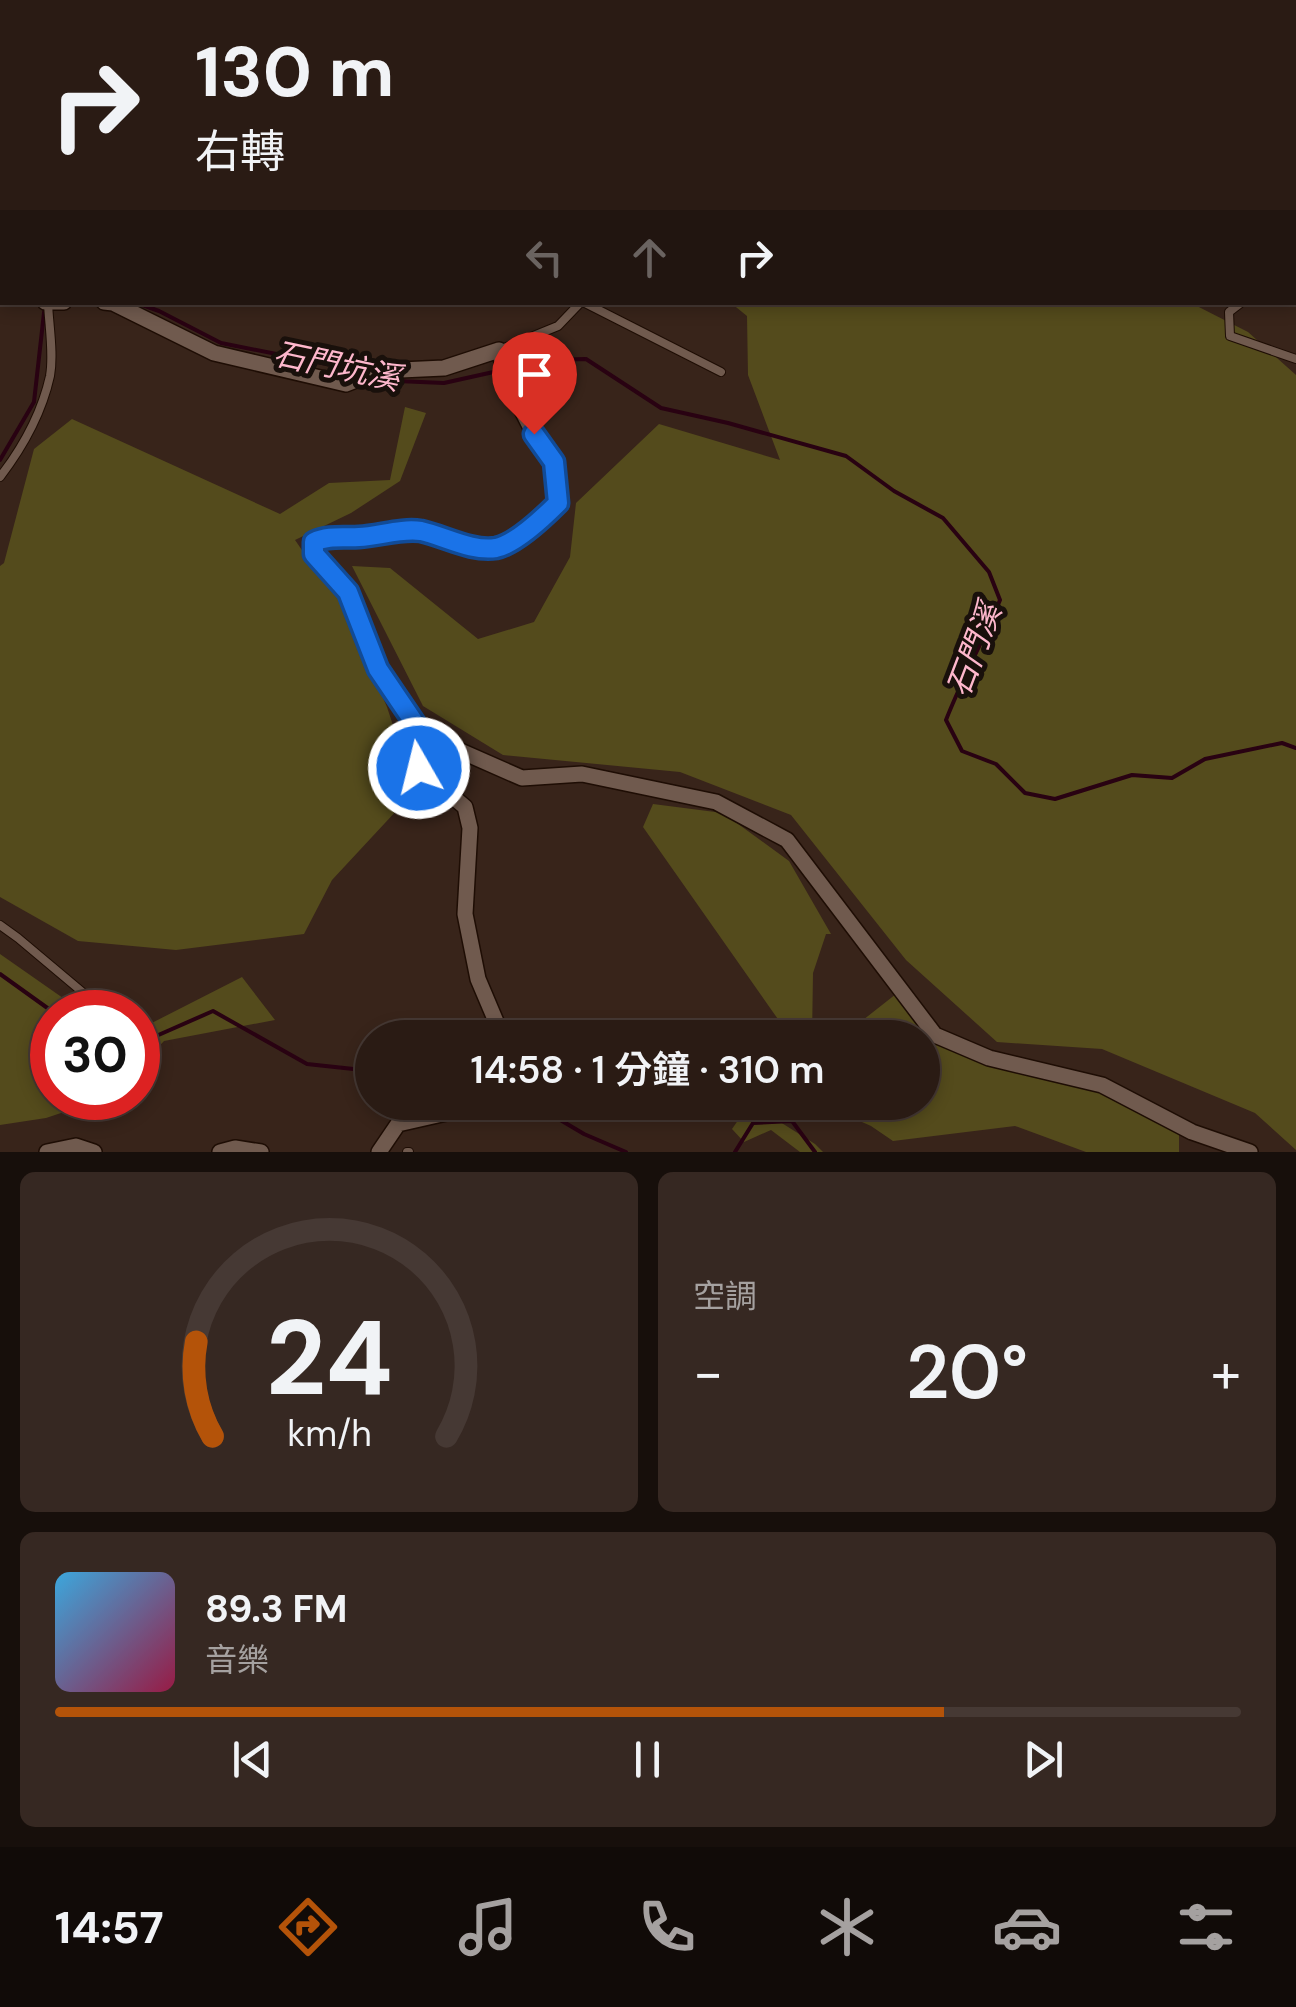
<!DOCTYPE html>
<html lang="zh-TW">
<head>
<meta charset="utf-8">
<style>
  body { margin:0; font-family:"DM Sans","Noto Sans TC",sans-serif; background:#362822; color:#f1f3f6; height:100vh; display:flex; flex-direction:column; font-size:38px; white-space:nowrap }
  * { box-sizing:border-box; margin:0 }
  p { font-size:32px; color:#a5a1a0 }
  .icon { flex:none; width:55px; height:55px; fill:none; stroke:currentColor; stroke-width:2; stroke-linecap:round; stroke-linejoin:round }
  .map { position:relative; height:1152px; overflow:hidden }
  .sheet { display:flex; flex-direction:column; gap:20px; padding:20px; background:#170f0b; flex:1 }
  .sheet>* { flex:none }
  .hud { position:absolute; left:0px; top:0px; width:1298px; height:305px; box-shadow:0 5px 15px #0003,0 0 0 2px #463934; background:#2a1b14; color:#f1f3f6; overflow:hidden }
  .speed { position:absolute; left:30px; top:990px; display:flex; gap:20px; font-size:50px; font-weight:700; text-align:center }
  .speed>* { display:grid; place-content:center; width:130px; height:130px; border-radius:50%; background:#2a1b14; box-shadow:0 5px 15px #0003,0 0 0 2px #463934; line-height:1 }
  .speed .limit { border:15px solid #d22; background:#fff; color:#111 }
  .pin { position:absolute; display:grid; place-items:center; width:85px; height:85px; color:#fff; margin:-102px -42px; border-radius:50% 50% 50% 0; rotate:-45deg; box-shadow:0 0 10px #0007 }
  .pin .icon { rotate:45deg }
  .me { position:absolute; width:110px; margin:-55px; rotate:352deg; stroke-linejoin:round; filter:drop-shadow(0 0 8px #0008) }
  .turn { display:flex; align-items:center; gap:35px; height:210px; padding:0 30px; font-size:45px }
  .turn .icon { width:130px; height:130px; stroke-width:2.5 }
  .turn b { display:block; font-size:70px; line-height:85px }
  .lanes { display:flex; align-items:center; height:95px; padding:0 30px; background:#0003; justify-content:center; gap:50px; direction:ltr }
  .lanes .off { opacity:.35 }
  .big { font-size:75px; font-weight:600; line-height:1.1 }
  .sheet .card { flex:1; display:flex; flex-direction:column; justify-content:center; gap:15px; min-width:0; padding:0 35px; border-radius:15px; background:#362822 }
  .sheet .dial { align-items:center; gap:0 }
  .dial svg { height:260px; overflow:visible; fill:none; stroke:#463934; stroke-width:7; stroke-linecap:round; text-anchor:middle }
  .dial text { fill:#f1f3f6; stroke:none }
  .song { display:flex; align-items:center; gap:30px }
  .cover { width:120px; height:120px; border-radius:15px; background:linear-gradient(135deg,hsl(200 70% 55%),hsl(340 70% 35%)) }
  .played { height:10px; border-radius:5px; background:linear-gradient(90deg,#b45309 75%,#463934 75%) }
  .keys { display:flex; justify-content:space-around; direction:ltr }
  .heat { display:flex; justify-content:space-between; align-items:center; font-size:55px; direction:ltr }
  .sheet .tiles { flex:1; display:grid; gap:20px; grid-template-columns:1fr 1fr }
  .card:last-child { grid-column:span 2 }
  .trip { position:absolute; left:355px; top:1020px; width:585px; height:100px; border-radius:50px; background:#2a1b14; box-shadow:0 5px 15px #0003,0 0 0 2px #463934; font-weight:600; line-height:100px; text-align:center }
  .dock { display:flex; height:160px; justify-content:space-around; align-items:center; background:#110b08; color:#a5a1a0 }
  .dock .icon { width:70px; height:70px }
  .dock .active { color:#b45309 }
  .dock b { font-size:45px; color:#f1f3f6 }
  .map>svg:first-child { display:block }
  .green { fill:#544b1c }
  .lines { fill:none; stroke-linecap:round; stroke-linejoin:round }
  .stream { stroke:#290212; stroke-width:4 }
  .service-casing { stroke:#1e0d04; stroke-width:10 }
  .minor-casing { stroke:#1e0d04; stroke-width:18 }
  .service { stroke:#705a4e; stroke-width:8 }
  .minor { stroke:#705a4e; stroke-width:15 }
  .route-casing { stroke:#114b97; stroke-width:25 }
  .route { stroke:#1a73e8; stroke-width:18 }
  .labels { text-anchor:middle; stroke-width:10; stroke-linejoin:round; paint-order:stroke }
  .water-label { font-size:32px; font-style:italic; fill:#feb7cc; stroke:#19100b }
</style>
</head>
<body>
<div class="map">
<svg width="1296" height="1152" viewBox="0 0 1296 1152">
  <rect width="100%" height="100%" fill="#38241a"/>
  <path class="green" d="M486,0h509l8,2h-516z
    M731,303h460l57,29 48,43v775l-41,-37 -153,-64 -105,-7 -91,-82 -115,-145 -111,-43 -177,-17 -80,-49 -71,-140 38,2 88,71 56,-17 36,-65 6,-54 83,-79 121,36 -32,-85 -1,-59z
    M405,407l21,6 -26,68 -49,32 -56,27 20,29 22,22 50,116 20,61 -9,41 -66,71 -28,54 -128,16 -98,-9 -78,-44v-331l4,-3 30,-114 38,-30 208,95 49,-31 61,-3z
    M653,804l70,9 66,48 42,73h-5l-13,39 -1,64h-25v-5l-144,-205z
    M0,954l83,58h-31v86h54l-60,20 -46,7z
    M242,977l33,43 -111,21 -26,28v-39z
    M896,994l46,53 117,28 61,17 59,41v19h-93l-71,-26 -122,15 -22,-15 -52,-23 103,-1v-64l-102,-1 29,-6z
    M750,1103l65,41 8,8h-23l-29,-22 -27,12 -12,-13z"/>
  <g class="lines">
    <path class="stream" d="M0,106l2,12
      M134,302l25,9 62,32 131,26 9,4
      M507,369l40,-9 39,-1 75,49 67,15 118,33 48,35 49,27 46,54 11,28c-17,41 -38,79 -54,120l16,31 34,13 29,29 30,6 77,-24 40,3 33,-19 77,-16 14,5
      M374,380l70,3 54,-12
      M0,460l34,-58 11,-98
      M0,974l53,38
      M138,1044l75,-33 94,53 65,7
      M530,1102l54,32 42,18
      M735,1152l18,-29 39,-2 23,31"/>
    <defs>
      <path id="service" d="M1084,0l2,2
        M1295,125h1
        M1295,217h1
        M583,302l138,70
        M1242,302l-13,10 1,24 66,23
        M499,350l59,-24 23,-24
        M0,477c23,-30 42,-65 50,-101 4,-22 -1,-50 -2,-73
        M0,925l18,13 75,63
        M407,1152h2"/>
      <path id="minor" d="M0,238l2,10
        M45,302h19
        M104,302l9,1 101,50 132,31 33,-13 65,-3 55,-18 8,31 27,53 20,28 4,41 -49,40 -15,6 -22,-4 -56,-15 -53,7 -40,1 -9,4v13l34,36 30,78 44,65 100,44 60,-4 134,28 71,38 148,195 54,23 113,27 90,47 58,20
        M422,734l-3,34 46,39 5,21 -5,86 13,65 25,59
        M47,1152l29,-6 18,6
        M220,1152l15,-4 26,4
        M379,1152l19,-28 97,-22"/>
    </defs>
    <use href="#service" class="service-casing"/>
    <use href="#minor" class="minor-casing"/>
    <use href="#service" class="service"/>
    <use href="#minor" class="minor"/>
  </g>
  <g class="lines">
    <defs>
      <path id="route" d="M419,768l3,-34 -44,-65 -30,-77 -34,-38v-12c14,-7 30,-4 45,-5 20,-1 42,-9 62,-6 23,5 51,21 75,17 20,-4 48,-31 62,-45l-4,-41 -20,-28"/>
    </defs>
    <use href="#route" class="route-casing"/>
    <use href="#route" class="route"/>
  </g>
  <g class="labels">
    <g class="water-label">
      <text transform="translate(337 366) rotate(12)" y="11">石門坑溪</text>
      <text transform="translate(974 650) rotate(-69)" y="11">石門溪</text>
    </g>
  </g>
</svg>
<div class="speed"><div class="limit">30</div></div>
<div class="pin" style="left:534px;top:434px;background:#d93025"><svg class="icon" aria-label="arrive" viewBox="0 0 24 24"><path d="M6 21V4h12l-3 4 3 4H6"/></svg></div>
<svg class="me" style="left:419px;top:768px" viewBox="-20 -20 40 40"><circle r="17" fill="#1a73e8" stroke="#fff" stroke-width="3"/><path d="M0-11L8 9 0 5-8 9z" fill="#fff"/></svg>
<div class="trip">14:58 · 1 分鐘 · 310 m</div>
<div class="hud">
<div class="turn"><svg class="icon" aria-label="right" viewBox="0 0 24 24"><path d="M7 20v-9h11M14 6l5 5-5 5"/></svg><div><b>130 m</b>右轉</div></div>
<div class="lanes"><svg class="icon off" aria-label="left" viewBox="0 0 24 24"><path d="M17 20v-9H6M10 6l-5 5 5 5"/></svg><svg class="icon off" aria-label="ahead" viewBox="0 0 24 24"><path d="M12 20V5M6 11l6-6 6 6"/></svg><svg class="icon" aria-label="right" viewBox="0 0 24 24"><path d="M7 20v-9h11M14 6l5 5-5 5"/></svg></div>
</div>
</div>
<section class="sheet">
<div class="tiles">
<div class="card dial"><svg viewBox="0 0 100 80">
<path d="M14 69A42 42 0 1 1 86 69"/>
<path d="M14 69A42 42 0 0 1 9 40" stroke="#b45309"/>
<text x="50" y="56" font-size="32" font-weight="700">24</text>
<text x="50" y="72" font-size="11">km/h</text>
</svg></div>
<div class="card"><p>空調</p>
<div class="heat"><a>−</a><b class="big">20°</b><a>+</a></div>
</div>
<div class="card">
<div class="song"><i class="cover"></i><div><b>89.3 FM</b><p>音樂</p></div></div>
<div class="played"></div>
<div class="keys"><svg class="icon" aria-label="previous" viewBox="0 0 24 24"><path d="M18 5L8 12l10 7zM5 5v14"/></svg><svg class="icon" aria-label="pause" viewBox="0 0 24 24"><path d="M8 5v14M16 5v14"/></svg><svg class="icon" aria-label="next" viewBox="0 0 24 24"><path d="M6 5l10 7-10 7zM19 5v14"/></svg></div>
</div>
</div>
</section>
<nav class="dock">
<b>14:57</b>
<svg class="icon active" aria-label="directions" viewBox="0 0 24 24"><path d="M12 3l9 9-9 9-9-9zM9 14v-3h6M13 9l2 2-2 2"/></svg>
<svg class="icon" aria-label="music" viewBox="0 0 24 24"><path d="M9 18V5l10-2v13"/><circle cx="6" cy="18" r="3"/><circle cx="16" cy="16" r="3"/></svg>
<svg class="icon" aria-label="phone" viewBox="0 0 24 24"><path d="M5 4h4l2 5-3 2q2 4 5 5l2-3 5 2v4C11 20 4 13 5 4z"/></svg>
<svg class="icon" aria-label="climate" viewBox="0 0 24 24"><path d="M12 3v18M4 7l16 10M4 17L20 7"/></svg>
<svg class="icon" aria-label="car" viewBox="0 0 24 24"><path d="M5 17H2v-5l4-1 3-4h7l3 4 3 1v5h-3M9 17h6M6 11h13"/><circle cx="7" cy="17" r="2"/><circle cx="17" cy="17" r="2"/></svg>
<svg class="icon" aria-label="filters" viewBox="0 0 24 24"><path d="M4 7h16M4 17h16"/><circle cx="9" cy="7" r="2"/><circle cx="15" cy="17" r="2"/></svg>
</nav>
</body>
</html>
